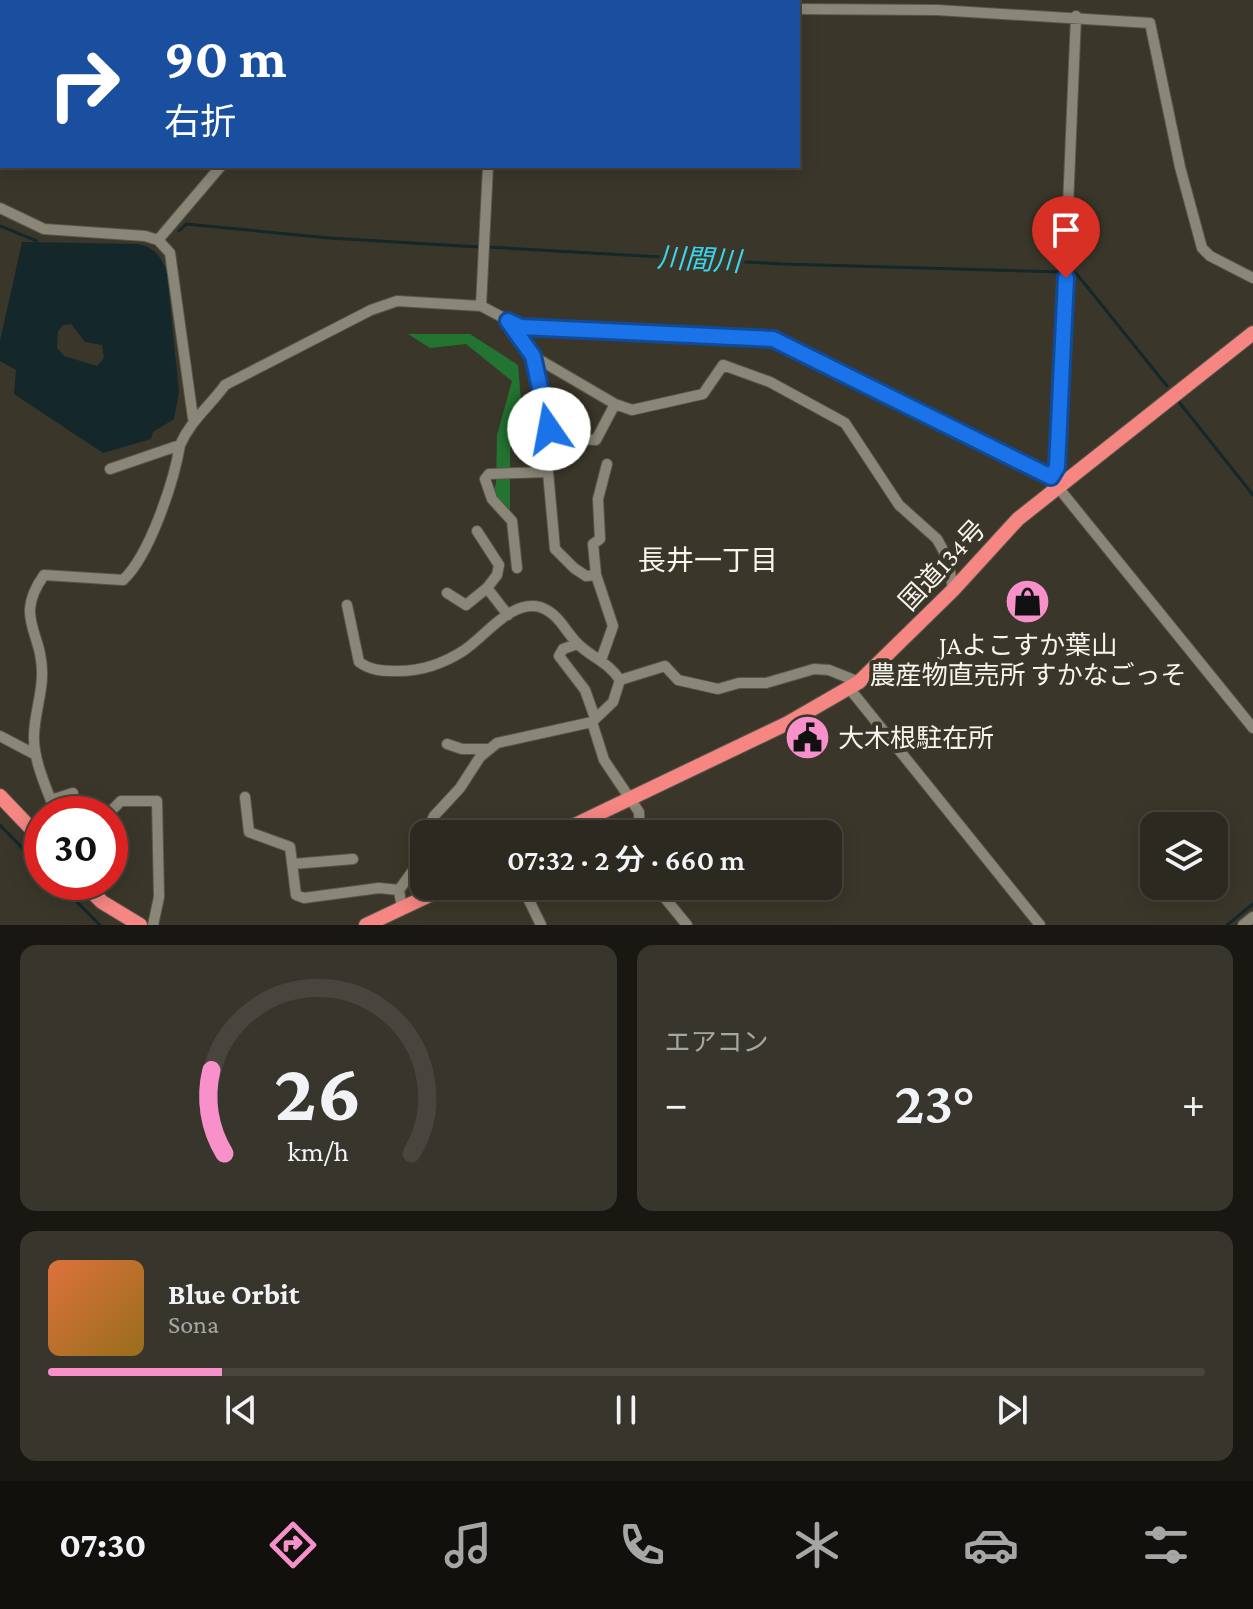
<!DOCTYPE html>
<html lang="ja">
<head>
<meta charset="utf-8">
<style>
  body { margin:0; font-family:"Crimson Pro","Noto Sans JP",serif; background:#38352d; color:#f1f3f6; height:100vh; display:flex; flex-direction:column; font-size:30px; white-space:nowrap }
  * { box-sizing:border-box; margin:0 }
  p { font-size:26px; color:#a6a6a5 }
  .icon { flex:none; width:44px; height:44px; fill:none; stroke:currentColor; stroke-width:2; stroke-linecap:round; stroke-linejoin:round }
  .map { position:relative; height:925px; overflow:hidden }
  .panel { display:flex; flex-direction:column; gap:20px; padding:20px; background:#181712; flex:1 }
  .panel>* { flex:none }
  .hud { position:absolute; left:0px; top:0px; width:800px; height:168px; box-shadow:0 4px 20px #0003,0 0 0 2px #48453e; background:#1a4fa0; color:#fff; overflow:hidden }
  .buttons { position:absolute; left:1140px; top:812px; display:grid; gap:16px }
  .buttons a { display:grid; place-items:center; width:88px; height:88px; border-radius:16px; background:#2c2920; box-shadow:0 4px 20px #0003,0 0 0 2px #48453e; font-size:40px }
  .speed { position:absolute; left:24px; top:796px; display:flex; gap:16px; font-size:40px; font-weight:700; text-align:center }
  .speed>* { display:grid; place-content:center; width:104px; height:104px; border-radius:50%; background:#2c2920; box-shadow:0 4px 20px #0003,0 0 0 2px #48453e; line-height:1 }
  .speed .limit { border:12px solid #d22; background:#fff; color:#111 }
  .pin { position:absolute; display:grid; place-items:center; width:68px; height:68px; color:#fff; margin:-82px -34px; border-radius:50% 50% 50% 0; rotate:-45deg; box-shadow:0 0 8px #0007 }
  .pin .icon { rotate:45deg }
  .me { position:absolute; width:88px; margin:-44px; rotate:348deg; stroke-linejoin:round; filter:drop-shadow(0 0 6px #0008) }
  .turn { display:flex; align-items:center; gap:28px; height:168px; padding:0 32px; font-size:36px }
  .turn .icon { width:104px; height:104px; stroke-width:2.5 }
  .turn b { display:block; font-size:56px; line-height:68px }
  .big { font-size:60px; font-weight:600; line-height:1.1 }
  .panel .tile { flex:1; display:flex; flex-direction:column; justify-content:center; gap:12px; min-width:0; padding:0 28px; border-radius:16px; background:#38352d }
  .panel .dial { align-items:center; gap:0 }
  .dial svg { height:208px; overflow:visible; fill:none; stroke:#48453e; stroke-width:7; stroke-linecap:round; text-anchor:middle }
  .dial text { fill:#f1f3f6; stroke:none }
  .song { display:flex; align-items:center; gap:24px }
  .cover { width:96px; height:96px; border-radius:12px; background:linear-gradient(135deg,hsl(20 70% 55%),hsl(40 70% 35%)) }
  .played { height:8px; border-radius:4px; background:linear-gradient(90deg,#f890ca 15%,#48453e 15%) }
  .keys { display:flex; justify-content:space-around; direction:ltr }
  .heat { display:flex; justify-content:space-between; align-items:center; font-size:44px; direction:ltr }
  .panel .tiles { flex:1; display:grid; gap:20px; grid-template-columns:1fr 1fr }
  .tile:last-child { grid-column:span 2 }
  .trip { position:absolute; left:410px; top:820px; width:432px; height:80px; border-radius:16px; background:#2c2920; box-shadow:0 4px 20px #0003,0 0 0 2px #48453e; font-weight:600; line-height:80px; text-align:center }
  .dock { display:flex; height:128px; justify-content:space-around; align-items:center; background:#12100d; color:#a6a6a5 }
  .dock .icon { width:56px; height:56px }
  .dock .active { color:#f890ca }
  .dock b { font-size:36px; color:#f1f3f6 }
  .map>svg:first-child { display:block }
  .forest { fill:#227430 }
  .water { fill:#14272a; fill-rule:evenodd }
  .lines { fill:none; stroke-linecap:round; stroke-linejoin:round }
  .stream { stroke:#14272a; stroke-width:3 }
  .minor-casing { stroke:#59564b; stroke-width:12 }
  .highway-casing { stroke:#59564b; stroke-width:16 }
  .minor { stroke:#8b8778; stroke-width:10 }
  .highway { stroke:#f68682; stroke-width:14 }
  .route-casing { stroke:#114b97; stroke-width:20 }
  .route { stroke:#1a73e8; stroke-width:14 }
  .labels { text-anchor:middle; stroke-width:8; stroke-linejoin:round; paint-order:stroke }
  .street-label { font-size:26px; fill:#f7f5ed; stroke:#3a372a }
  .poi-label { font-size:26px; fill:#f7f5ed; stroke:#3a372a }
  .water-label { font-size:28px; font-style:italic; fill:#3bd4ef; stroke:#3a372a }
  .neighbourhood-label { font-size:28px; fill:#f7f5ed; stroke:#3a372a }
</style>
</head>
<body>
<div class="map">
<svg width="1253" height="925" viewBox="0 0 1253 925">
  <rect width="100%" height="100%" fill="#3a372a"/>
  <path class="forest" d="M408,334h62l48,31 4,46 -12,39v64l-18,-20 4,-10 1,-49 15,-54 -46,-37 -36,4z"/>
  <path class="water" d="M22,242l114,2c18,2 26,13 31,29l12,119 -5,27 -21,13 -2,7 -48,14 -89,-59 2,-24 -16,-9v-20zM71,324l14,18 17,3 2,13 -7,8 -33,-10 -7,-8 1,-17 5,-6z"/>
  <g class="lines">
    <path class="stream" d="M0,226l37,15
      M179,231l7,-7 10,1 133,13 150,9
      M487,247l296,17 279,8
      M1069,273h7l91,113
      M1179,402l74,93
      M0,825l42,43
      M57,882l43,43
      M1227,925l26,-21"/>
    <defs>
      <path id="minor" d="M798,9l139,1 213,13 30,144 22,81 8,8 43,22
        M0,208l44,21 101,7 13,4 12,13 23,165
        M158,240l63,-74
        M481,306l7,-140
        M509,323l24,33 82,48 17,6 71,-16 20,-29 47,17 75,41 54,82 38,34 11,20 5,31
        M533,356l18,81 -4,24 8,88 19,19 12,8 10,-1
        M551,437l45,3 19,-36
        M110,469l70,-24c11,-25 29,-38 45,-60l146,-75 26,-9 84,5 40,21 252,12 275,136 205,253
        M1051,477l6,-10 19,-451
        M517,568l-5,-47 -20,-22 -7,-20 4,-5 58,-2
        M487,588l21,27
        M447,593l19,12 21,-17 10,-13 2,-10 -22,-34
        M347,605l12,57c11,8 22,9 35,9 26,1 47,-6 69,-20 22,-14 48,-52 77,-44 20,7 25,25 39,38 14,13 30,18 41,35l-7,22 -21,20 12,38 35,52 1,22
        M577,644l-14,5 -4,7 26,34 10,28
        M601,660l12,-34 -17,-51 -3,-31 7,-5 -2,-40 9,-35
        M620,680l45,-14 13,14 40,9 21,-6h27l48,-14 15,1 30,12
        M849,688l191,237
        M0,736l36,19
        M447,744l15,5h28
        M245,797l4,35 41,15 6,48 8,3 75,-10 20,2
        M51,800l22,-7
        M111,811l10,-10h36l2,96 -6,28
        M56,814c-8,-23 -23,-53 -22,-78 0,-20 8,-41 8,-61 1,-44 -29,-56 2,-100l79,5c27,-25 51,-99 57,-135
        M425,834l9,-18 26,-28 20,-31 17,-14 95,-21
        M293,864l60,-5
        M522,886l19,39
        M655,886l32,39
        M402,909l-3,-19 20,-28 5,-22
        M1243,925l10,-8"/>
      <path id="highway" d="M0,796l42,44
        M556,834l232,-111 71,-41 94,-92 65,-71 235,-186
        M82,882l20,20 38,23
        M366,925l83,-39"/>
    </defs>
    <use href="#minor" class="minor-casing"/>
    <use href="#highway" class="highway-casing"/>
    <use href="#minor" class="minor"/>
    <use href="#highway" class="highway"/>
  </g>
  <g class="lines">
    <defs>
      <path id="route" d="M549,429l-16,-73 -25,-35 13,6 252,12 278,138 6,-10 9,-189"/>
    </defs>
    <use href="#route" class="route-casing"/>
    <use href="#route" class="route"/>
  </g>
  <defs>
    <symbol id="shop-disc" viewBox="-11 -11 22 22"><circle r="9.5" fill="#f890ca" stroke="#3a372a"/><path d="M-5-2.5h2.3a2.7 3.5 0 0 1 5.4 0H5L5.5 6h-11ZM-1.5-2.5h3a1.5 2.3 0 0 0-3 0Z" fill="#111"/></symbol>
    <symbol id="civic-disc" viewBox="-11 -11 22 22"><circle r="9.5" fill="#f890ca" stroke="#3a372a"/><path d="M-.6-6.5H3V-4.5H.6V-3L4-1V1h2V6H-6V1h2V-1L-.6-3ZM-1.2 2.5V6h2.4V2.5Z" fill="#111"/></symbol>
  </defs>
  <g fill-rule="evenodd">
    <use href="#shop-disc" x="1002" y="576" width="51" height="51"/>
    <use href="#civic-disc" x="782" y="712" width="51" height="51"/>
  </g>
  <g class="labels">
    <g class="street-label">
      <text transform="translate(942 565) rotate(-47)" y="9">国道134号</text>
    </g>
    <g class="poi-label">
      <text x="1028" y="654">JAよこすか葉山<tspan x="1028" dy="30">農産物直売所 すかなごっそ</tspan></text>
      <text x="838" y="747" text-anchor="start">大木根駐在所</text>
    </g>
    <g class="water-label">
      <text transform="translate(699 259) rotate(3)" y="10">川間川</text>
    </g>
    <g class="neighbourhood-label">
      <text x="708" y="570">長井一丁目</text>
    </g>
  </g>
</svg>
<div class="buttons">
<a><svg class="icon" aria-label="layers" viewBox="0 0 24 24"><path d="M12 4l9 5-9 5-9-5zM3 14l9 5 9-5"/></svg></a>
</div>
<div class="speed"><div class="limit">30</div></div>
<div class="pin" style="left:1066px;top:278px;background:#d93025"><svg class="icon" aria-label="arrive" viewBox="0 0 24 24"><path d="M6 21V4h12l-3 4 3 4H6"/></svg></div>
<svg class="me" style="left:549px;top:429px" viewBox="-20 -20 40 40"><circle r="19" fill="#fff"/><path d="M0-13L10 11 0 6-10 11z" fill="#1a73e8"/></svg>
<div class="trip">07:32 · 2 分 · 660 m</div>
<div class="hud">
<div class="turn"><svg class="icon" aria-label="right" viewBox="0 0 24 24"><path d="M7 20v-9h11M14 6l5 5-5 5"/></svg><div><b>90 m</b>右折</div></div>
</div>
</div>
<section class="panel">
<div class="tiles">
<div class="tile dial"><svg viewBox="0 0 100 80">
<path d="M14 69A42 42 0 1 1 86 69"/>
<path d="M14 69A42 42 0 0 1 9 37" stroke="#f890ca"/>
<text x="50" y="56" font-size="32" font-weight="700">26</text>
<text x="50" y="72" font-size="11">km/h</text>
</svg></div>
<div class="tile"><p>エアコン</p>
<div class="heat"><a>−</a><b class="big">23°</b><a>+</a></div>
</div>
<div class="tile">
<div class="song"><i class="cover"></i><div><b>Blue Orbit</b><p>Sona</p></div></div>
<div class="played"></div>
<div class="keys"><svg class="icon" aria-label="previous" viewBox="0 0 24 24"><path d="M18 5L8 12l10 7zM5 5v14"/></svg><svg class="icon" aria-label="pause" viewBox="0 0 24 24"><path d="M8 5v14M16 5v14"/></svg><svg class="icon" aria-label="next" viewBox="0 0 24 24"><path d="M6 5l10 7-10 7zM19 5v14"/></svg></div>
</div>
</div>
</section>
<nav class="dock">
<b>07:30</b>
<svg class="icon active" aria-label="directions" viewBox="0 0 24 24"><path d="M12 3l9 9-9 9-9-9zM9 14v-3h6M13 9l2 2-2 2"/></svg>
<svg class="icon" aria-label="music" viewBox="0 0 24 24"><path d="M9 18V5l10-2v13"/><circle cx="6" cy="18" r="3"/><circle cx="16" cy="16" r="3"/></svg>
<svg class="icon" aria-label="phone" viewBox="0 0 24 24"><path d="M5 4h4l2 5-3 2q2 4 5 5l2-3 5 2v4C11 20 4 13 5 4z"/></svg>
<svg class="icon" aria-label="climate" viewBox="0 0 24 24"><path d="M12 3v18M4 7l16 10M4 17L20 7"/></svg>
<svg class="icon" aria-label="car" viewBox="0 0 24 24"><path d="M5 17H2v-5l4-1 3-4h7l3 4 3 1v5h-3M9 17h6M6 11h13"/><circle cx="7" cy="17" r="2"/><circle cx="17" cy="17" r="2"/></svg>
<svg class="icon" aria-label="filters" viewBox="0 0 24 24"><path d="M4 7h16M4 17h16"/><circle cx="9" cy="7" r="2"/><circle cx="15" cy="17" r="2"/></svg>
</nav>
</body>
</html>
